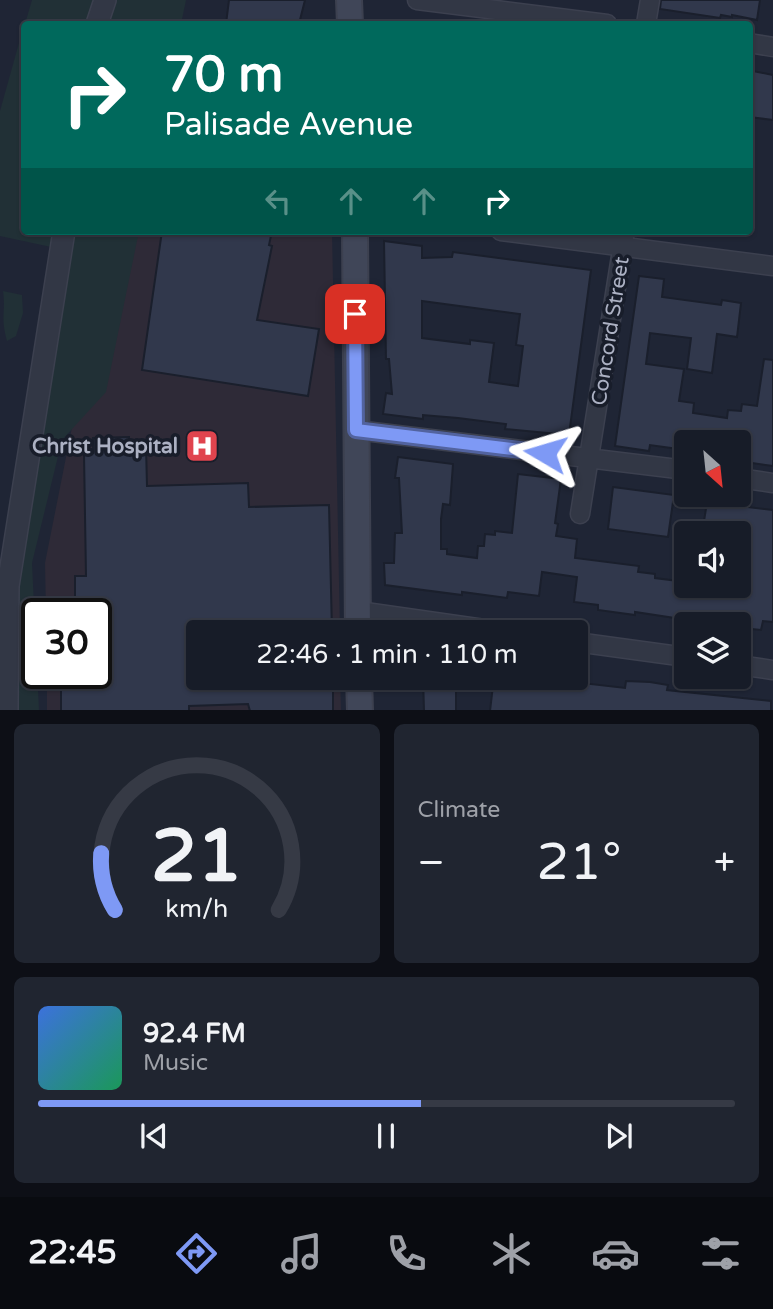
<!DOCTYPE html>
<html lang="en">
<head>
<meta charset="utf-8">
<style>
  body { margin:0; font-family:"Varela Round",sans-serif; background:#202530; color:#f1f3f6; height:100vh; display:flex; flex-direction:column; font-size:26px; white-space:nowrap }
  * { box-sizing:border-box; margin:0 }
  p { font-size:23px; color:#9ea1a8 }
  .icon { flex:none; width:38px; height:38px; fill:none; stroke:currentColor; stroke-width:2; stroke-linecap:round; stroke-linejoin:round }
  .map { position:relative; height:710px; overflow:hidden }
  .panel { display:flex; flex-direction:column; gap:14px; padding:14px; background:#0d0f16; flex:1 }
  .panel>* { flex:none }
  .guide { position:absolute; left:21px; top:21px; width:732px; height:214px; border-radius:7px; box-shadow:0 2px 5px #0004,0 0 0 2px #363a45; background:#00695c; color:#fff; overflow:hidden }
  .needle { width:46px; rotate:153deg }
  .tools { position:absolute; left:674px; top:430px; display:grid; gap:14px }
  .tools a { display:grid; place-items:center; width:77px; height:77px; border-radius:7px; background:#171c28; box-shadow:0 2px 5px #0004,0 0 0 2px #363a45; font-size:35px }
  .speed { position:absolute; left:21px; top:598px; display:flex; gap:14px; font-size:35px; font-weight:700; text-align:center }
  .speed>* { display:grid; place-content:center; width:91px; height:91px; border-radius:50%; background:#171c28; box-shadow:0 2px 5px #0004,0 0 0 2px #363a45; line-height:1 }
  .speed .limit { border:4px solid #111; border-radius:10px; background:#fff; color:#111 }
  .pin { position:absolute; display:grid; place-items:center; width:60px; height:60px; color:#fff; margin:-30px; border-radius:14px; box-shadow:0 4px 10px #0006 }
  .me { position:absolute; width:77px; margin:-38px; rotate:277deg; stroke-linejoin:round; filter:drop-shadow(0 0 5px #0008) }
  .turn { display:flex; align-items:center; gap:24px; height:147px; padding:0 28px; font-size:32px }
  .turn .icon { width:91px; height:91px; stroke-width:2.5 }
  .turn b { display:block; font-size:49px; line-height:60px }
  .lanes { display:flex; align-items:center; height:66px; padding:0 28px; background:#0003; justify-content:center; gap:35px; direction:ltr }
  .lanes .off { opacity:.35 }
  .big { font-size:52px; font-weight:600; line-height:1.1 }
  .panel .tile { flex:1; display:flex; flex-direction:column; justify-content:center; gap:10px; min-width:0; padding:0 24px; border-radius:10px; background:#202530 }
  .panel .dial { align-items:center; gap:0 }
  .dial svg { height:182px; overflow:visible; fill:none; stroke:#363a45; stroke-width:7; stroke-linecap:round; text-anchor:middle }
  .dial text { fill:#f1f3f6; stroke:none }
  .song { display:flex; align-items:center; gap:21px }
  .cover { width:84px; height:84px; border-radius:10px; background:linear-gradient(135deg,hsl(220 70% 55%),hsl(150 70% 35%)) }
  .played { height:7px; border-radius:4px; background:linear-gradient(90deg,#7e99f5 55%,#363a45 55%) }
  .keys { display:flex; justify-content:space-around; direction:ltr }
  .heat { display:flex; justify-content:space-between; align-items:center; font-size:38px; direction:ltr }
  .panel .tiles { flex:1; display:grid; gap:14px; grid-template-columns:1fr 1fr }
  .tile:last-child { grid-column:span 2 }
  .trip { position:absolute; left:186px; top:620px; width:402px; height:70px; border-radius:7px; background:#171c28; box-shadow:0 2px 5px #0004,0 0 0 2px #363a45; font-weight:600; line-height:70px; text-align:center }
  .dock { display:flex; height:112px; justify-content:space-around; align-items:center; background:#090b10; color:#9ea1a8 }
  .dock .icon { width:49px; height:49px }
  .dock .selected { color:#7e99f5 }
  .dock b { font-size:32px; color:#f1f3f6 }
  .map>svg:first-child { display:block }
  .medical { fill:#2e2a37 }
  .green { fill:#213036 }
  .building { fill:#31384c; stroke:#1a1f2c; stroke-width:2; fill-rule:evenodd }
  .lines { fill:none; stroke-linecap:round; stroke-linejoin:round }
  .minor-casing { stroke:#3c404f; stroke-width:21 }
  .tertiary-casing { stroke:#3c404f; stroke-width:24 }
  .secondary-casing { stroke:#3c404f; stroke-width:28 }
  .minor { stroke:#323745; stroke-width:18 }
  .tertiary { stroke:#323745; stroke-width:21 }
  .secondary { stroke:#404658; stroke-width:24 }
  .route-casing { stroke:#52639f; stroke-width:18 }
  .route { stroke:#7e99f5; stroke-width:12 }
  .labels { text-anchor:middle; stroke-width:7; stroke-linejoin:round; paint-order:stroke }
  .street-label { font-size:21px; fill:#acb1c3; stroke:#181d2a }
  .poi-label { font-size:21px; font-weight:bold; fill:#acb1c3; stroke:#181d2a; text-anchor:end }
</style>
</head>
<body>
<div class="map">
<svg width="773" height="711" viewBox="0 0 773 711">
  <rect width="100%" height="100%" fill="#1f2535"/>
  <path class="medical" d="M119,231h213l8,401h-142v45h142l1,33h-294v-36h49v-60h-50l-1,-51 30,-151z"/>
  <path class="green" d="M32,0h154l-5,24h-156z
    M24,25v206h115l-33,161 -44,48 -30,123 7,147h-32l3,-186 41,-277 -51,-11v-125z
    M3,291l19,4 1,18 -7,23 -9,5c-7,-26 -1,-28 -4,-50z"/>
  <path class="building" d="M229,0h76l-6,24h-73z
    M661,0h99l-3,20 -25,-5v2l-11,-2 -1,3 -60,-9z
    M753,71l20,4v45l-24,-3z
    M162,231h110l-3,14 3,1 -15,74 62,9 -11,67 -166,-26z
    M384,241l38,5v12l30,-1 1,-5 138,18 -22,165 -64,-6 1,-5 -48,-6 -35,-3v4l-40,-5 3,-21 6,1 -3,-35h-3zM422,301l98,13 -4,31 7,1 -5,40 -29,-4 5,-39 -24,-3v4l-48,-6z
    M639,276l25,3 -2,18 59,8 1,-5 19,3 -4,34 -20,-3 -5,39 -25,-4 4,-31 -41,-5 -4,31 38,5 -5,32 15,2 -1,10 34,5 1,-8 13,1 1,-7 15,2 7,-47 9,1v106l-35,-5v-18h-52v7l-36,-5 -1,6 -34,-5z
    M129,437v9h17l1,40 101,-3 1,24 80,-2 3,127h-134v45h135v34h-83l-2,-7 -59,2v5h-128v-37h35v-60h-9v-8h-12v-30h11l-2,-122 9,-1v-15z
    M398,457l55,7 -3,41 -7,-1 -2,15v30h6v5l30,4 1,-12h6l1,-12 10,1v-4l17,2 6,-59 43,5 -6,44 3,1 -2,12 21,3 -2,19 64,8 -1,6 17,2v4l31,4v4h52v-52h-36l5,-32 66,8v112l-10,-1 -2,9 -19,-2 -4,-3 -37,-3 -66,-10v3l-37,-5v-5l-24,-3 3,-25 -35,-5 -3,24 -31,-4 -1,6 -45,-6v3l-77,-10 -1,-22h10l1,-30h7l-3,-55h-4z
    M613,487l61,8 -6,42 -60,-8z
    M423,677h33v34h-32z
    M494,677h36l95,11 1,-7 24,1 18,3 -1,5 104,11v10h-281z"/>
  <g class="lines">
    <defs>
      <path id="minor" d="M417,0l190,24
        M646,24l4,-24
        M749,43l24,4
        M501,231l272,35
        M356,430l330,40
        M738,478l35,5
        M580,514l45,-283
        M358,611l147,21
        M576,642l110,15
        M738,665l35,5"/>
      <path id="tertiary" d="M97,24l8,-24
        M7,711l1,-125 56,-355"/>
      <path id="secondary" d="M349,0l1,24
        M355,231l3,401
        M359,677l1,34"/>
    </defs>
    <use href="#minor" class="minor-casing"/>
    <use href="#tertiary" class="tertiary-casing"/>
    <use href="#secondary" class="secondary-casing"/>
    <use href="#minor" class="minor"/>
    <use href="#tertiary" class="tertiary"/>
    <use href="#secondary" class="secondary"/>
  </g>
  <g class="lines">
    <defs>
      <path id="route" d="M355,314l1,116 189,23"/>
    </defs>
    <use href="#route" class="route-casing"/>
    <use href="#route" class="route"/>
  </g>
  <defs>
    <symbol id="hospital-square" viewBox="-11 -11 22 22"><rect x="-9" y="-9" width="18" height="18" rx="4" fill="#e0444e" stroke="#181d2a"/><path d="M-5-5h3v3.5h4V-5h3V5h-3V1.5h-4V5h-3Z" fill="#fff"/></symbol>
  </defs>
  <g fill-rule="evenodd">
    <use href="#hospital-square" x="183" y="427" width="38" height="38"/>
  </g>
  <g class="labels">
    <g class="street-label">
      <text transform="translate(610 331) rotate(-81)" y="7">Concord Street</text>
    </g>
    <g class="poi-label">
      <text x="178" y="453">Christ Hospital</text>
    </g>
  </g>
</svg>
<div class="tools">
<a><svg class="needle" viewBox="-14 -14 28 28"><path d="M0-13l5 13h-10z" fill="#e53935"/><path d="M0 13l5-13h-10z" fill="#9ea1a8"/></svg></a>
<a><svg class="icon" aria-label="sound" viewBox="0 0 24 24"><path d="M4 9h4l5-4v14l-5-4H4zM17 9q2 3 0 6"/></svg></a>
<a><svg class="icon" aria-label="layers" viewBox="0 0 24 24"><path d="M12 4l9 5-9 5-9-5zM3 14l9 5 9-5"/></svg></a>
</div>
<div class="speed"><div class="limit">30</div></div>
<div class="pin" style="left:355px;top:314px;background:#d93025"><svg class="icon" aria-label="arrive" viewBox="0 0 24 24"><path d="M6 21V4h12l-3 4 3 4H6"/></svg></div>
<svg class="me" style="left:545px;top:453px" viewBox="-20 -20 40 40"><path d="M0-17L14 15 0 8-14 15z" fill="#7e99f5" stroke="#fff" stroke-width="4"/></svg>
<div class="trip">22:46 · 1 min · 110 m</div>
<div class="guide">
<div class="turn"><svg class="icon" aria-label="right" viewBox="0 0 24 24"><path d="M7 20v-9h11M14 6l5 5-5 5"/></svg><div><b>70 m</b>Palisade Avenue</div></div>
<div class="lanes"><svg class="icon off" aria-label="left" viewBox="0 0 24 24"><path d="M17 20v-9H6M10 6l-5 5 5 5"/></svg><svg class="icon off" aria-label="ahead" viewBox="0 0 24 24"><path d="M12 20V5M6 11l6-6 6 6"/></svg><svg class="icon off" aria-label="ahead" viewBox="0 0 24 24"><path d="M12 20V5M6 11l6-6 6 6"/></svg><svg class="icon" aria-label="right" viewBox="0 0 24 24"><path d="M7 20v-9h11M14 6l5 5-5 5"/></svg></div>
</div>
</div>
<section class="panel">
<div class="tiles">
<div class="tile dial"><svg viewBox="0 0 100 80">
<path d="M14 69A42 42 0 1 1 86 69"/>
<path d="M14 69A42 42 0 0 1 8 44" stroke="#7e99f5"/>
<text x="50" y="56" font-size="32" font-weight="700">21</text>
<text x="50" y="72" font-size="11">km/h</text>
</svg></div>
<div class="tile"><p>Climate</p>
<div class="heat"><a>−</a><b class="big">21°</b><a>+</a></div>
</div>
<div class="tile">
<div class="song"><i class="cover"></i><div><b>92.4 FM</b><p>Music</p></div></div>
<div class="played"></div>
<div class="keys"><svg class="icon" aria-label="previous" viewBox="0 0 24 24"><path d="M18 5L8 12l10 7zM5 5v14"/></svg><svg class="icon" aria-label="pause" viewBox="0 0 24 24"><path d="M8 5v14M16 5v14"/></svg><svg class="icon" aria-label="next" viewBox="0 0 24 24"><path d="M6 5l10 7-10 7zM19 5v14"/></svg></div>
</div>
</div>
</section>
<nav class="dock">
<b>22:45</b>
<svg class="icon selected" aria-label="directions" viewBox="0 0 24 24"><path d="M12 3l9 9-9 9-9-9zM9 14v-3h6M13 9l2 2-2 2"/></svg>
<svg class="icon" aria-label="music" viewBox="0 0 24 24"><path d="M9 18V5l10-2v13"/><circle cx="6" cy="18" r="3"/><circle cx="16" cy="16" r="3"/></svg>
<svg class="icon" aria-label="phone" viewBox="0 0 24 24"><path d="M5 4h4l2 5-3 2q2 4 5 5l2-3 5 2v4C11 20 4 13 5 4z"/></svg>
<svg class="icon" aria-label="climate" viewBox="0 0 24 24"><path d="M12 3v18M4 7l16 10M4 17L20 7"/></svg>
<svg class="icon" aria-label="car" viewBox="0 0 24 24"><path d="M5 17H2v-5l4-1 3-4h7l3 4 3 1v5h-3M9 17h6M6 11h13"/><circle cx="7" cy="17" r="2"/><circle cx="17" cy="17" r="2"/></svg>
<svg class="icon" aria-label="filters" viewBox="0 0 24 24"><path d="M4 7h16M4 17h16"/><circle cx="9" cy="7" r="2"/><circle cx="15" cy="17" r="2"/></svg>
</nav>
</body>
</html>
